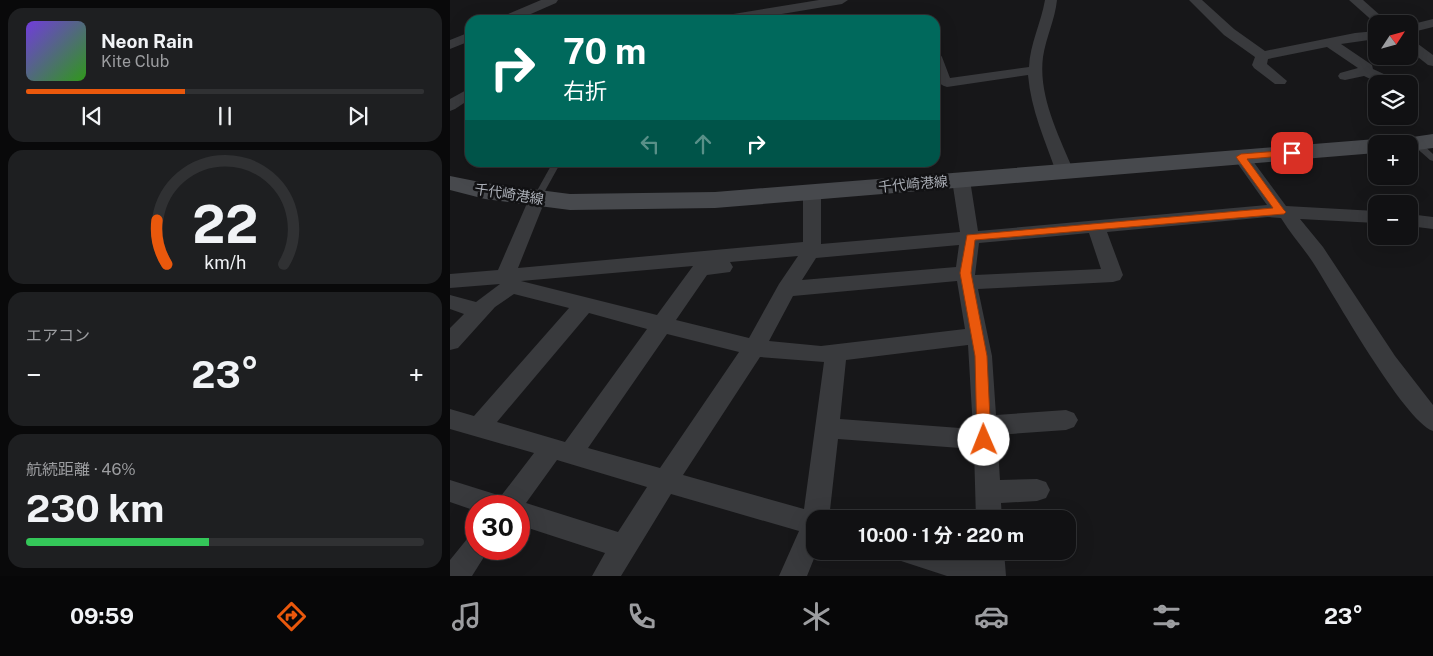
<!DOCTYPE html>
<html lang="ja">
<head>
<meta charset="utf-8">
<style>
  body { margin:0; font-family:"Public Sans","Noto Sans JP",sans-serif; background:#1e1f21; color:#f1f3f6; height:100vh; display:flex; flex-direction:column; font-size:19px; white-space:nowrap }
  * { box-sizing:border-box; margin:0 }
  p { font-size:16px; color:#9c9da0 }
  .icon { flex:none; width:28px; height:28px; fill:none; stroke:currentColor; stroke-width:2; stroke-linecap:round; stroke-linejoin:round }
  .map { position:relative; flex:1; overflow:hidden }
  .drawer { display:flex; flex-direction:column; gap:8px; padding:8px; background:#09090a; width:450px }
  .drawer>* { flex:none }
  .hud { position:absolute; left:15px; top:15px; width:475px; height:152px; border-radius:15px; box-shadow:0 5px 20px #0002,0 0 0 1px #303133; background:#00695c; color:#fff; overflow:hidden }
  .needle { width:32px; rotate:54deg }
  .buttons { position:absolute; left:918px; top:15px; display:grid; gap:10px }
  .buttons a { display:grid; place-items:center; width:50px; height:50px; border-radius:10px; background:#111113; box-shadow:0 5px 20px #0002,0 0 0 1px #303133; font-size:25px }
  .speed { position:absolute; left:15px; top:495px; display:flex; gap:10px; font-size:25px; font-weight:700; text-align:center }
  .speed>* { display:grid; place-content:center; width:65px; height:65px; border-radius:50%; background:#111113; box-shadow:0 5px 20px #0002,0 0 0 1px #303133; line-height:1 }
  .speed .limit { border:8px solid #d22; background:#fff; color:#111 }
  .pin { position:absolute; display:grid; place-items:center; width:42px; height:42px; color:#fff; margin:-21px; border-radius:10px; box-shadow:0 2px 8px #0006 }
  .me { position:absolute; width:55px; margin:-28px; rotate:359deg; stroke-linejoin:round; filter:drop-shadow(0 0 4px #0008) }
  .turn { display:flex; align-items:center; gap:18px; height:105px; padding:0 15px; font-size:22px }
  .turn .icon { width:65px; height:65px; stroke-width:2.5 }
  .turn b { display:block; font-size:35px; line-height:42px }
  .lanes { display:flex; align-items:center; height:48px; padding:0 15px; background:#0003; justify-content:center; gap:25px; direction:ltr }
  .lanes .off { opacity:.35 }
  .big { font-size:38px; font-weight:700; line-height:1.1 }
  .drawer .tile { flex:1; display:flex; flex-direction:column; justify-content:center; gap:8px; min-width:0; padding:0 18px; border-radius:15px; background:#1e1f21 }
  .drawer .dial { align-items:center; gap:0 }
  .dial svg { height:130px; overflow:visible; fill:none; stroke:#303133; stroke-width:7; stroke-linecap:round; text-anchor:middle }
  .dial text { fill:#f1f3f6; stroke:none }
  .song { display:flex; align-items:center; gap:15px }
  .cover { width:60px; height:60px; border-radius:8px; background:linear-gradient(135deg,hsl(260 70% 55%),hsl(110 70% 35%)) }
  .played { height:5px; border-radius:2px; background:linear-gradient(90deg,#ea580c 40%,#303133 40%) }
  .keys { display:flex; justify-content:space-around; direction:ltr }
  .heat { display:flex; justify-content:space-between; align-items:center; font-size:28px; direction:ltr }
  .charge { height:8px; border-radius:4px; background:linear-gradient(90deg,#34c759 46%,#303133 0) }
  .trip { position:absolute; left:356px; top:510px; width:270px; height:50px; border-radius:15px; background:#111113; box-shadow:0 5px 20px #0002,0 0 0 1px #303133; font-weight:700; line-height:50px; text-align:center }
  .tab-bar { display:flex; height:80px; justify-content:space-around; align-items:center; background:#070708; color:#9c9da0 }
  .tab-bar .icon { width:35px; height:35px }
  .tab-bar .selected { color:#ea580c }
  .tab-bar b { font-size:22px; color:#f1f3f6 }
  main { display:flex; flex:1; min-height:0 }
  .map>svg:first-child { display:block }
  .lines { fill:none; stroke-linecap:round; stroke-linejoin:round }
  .lane { fill:#393a3d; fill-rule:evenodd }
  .street { fill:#393a3d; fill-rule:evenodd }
  .secondary { fill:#47494d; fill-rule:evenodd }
  .route { fill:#ea580c; stroke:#983908 }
  .labels { text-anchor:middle; stroke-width:5; stroke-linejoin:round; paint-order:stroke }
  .street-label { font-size:14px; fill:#abafb7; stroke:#121214 }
</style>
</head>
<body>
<main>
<section class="drawer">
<div class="tile">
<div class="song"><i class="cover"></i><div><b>Neon Rain</b><p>Kite Club</p></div></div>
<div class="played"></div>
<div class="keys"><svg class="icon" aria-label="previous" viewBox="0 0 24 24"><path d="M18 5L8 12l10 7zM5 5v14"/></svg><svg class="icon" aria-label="pause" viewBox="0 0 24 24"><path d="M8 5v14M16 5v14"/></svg><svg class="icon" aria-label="next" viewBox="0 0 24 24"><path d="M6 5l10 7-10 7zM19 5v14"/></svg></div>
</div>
<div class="tile dial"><svg viewBox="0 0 100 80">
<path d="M14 69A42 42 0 1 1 86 69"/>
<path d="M14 69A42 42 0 0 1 8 42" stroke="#ea580c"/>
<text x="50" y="56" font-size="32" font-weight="700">22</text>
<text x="50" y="72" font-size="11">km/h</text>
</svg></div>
<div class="tile"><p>エアコン</p>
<div class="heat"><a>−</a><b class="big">23°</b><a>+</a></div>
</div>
<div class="tile"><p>航続距離 · 46%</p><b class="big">230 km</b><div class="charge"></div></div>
</section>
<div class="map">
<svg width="983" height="576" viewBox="0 0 983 576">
  <rect width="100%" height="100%" fill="#171719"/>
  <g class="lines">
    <path class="lane" d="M963,141h6l14,13v7l-3,-1 -17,-15z
      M103,162h8l-21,38h-6l-1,-2z"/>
    <path class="street" d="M91,0h17l-2,3 -39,17h-18l2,-3z
      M369,0h29l-6,4 -97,16h-31l7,-4z
      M595,0h12c-2,20 -11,37 -14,57 -5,39 16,79 31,115l-3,4 -6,1 -6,-1 -3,-4c-11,-32 -25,-62 -28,-97l-81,12c-16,-4 -12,-21 -12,-34l5,1 2,3 8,21 79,-11c1,-23 12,-44 16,-67z
      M739,0h13l32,29 31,22 90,-18 21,-2v8l-35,5 31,21 1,4 26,12 2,3h-20l-17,-8 -19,4 -5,-1 -2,-3 2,-3 18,-5 -31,-21 -59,12 -1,5 20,17 -2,3h-10l-21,-16 -2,-3 3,-8 -31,-22z
      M899,0h14l27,24h-14z
      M983,19v8l-24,6v-8z
      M20,32v9l-20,8v-9z
      M959,40l5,1 19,14v11l-5,-1 -19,-15z
      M20,88v11l-15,10 -5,2v-12z
      M791,152l6,1 39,53 90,5v12l-76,-4 23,28 72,109 38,49v26c-30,-11 -100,-138 -121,-170 -10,-15 -22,-28 -31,-43l-13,-1 -161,15 16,43 -3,5 -7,2 -135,7 14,67 4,59 70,-5 8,3 4,7 -4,7 -8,3 -69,5 3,45 37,-1 9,3 4,8 -4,8 -9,3 -36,2 1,16h-26l-2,-70 -136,-10 -9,80h-14v32h2l-10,25h-28l20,-45 -128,-37 -50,82h-29l13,-23 -86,-28v-19h-43v5l-26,-9v-22l51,16 33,-43 -84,-24v-20l24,7 95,-108 -55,-14 -19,13 -37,41 -8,2v-22l14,-14 -14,-5v-14l26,7 24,-18 -50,4v-14l48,-4 33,-76 6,-2 6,2 3,4 -28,70 285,-26v-50l3,-4 6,-2 6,2 3,4v52l139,-12 -8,-52 3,-4 6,-1 6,1 3,4 8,51 289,-26 -34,-48 2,-4zM639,233l12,36 -126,6 4,-32zM509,245l-3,22 -154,13 14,-22zM348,256l-19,28 -30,54 -73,-18 31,-45 23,-3 3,-5 -3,-5zM243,266l-36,49 -136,-34zM507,281l8,48 -144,17 -52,-5 24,-45zM139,313l58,16 -82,113 -68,-20zM217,334l72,18 -79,116 -72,-20zM518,345l5,84 -133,-10 6,-59zM310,357l64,5 -20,147 -121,-34zM107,460l90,27 -29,45 -92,-29z
      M959,214l24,3v12l-24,-3z
      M26,535v14h13l-17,27h-22v-16l17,-21z
      M444,551h59l25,7v-7h26l2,25h-59l-49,-16z"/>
    <path class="secondary" d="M983,134v14l-24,3v-7h-13l3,-5z
      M926,139l8,2 2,3h-10v9l-661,55 -145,2 -85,-11 -35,-9v-14l35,7 85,11 145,-2z"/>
  </g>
  <path class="route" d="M842,150l5,3 -1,2 -49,4 37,51 2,2 -2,2 -309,26 -4,33 16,83 4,84 -2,4 -5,1 -5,-1 -2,-4 -2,-84 -15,-83 7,-38 306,-27 -37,-51 5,-3z"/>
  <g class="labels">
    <g class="street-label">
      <text transform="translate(463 184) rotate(-5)" y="5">千代崎港線</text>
      <text transform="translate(59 194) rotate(9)" y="5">千代崎港線</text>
    </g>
  </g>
</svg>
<div class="buttons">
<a><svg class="needle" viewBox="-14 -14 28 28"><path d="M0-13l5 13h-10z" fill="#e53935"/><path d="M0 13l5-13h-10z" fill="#9c9da0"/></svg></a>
<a><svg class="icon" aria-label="layers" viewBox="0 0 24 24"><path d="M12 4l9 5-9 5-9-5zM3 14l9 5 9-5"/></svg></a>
<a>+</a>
<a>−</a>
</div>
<div class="speed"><div class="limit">30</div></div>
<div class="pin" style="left:842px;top:153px;background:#d93025"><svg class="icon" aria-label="arrive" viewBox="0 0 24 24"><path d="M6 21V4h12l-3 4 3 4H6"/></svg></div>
<svg class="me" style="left:534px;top:440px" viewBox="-20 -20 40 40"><circle r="19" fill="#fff"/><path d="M0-13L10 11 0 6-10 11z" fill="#ea580c"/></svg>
<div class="trip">10:00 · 1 分 · 220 m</div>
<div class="hud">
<div class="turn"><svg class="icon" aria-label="right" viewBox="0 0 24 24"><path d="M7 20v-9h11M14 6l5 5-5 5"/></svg><div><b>70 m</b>右折</div></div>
<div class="lanes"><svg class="icon off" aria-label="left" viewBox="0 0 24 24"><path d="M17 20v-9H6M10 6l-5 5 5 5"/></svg><svg class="icon off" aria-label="ahead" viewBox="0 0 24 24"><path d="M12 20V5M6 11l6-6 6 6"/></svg><svg class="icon" aria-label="right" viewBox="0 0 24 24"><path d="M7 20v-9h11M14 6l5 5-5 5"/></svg></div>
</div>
</div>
</main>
<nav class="tab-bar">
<b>09:59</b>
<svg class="icon selected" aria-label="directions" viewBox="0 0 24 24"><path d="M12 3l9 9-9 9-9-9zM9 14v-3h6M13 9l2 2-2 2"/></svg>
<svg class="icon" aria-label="music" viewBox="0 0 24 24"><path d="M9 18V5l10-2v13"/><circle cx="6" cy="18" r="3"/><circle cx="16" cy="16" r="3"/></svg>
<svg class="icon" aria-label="phone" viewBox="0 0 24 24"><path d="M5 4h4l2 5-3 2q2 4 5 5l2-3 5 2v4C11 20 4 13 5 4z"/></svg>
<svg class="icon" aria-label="climate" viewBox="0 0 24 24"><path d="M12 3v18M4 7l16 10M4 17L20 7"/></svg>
<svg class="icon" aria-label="car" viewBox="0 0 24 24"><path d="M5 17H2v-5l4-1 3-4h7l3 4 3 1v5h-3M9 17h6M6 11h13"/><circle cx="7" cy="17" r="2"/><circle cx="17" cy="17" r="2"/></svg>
<svg class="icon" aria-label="filters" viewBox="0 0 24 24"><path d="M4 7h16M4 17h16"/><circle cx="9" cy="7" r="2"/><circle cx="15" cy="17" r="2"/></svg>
<b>23°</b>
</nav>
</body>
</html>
